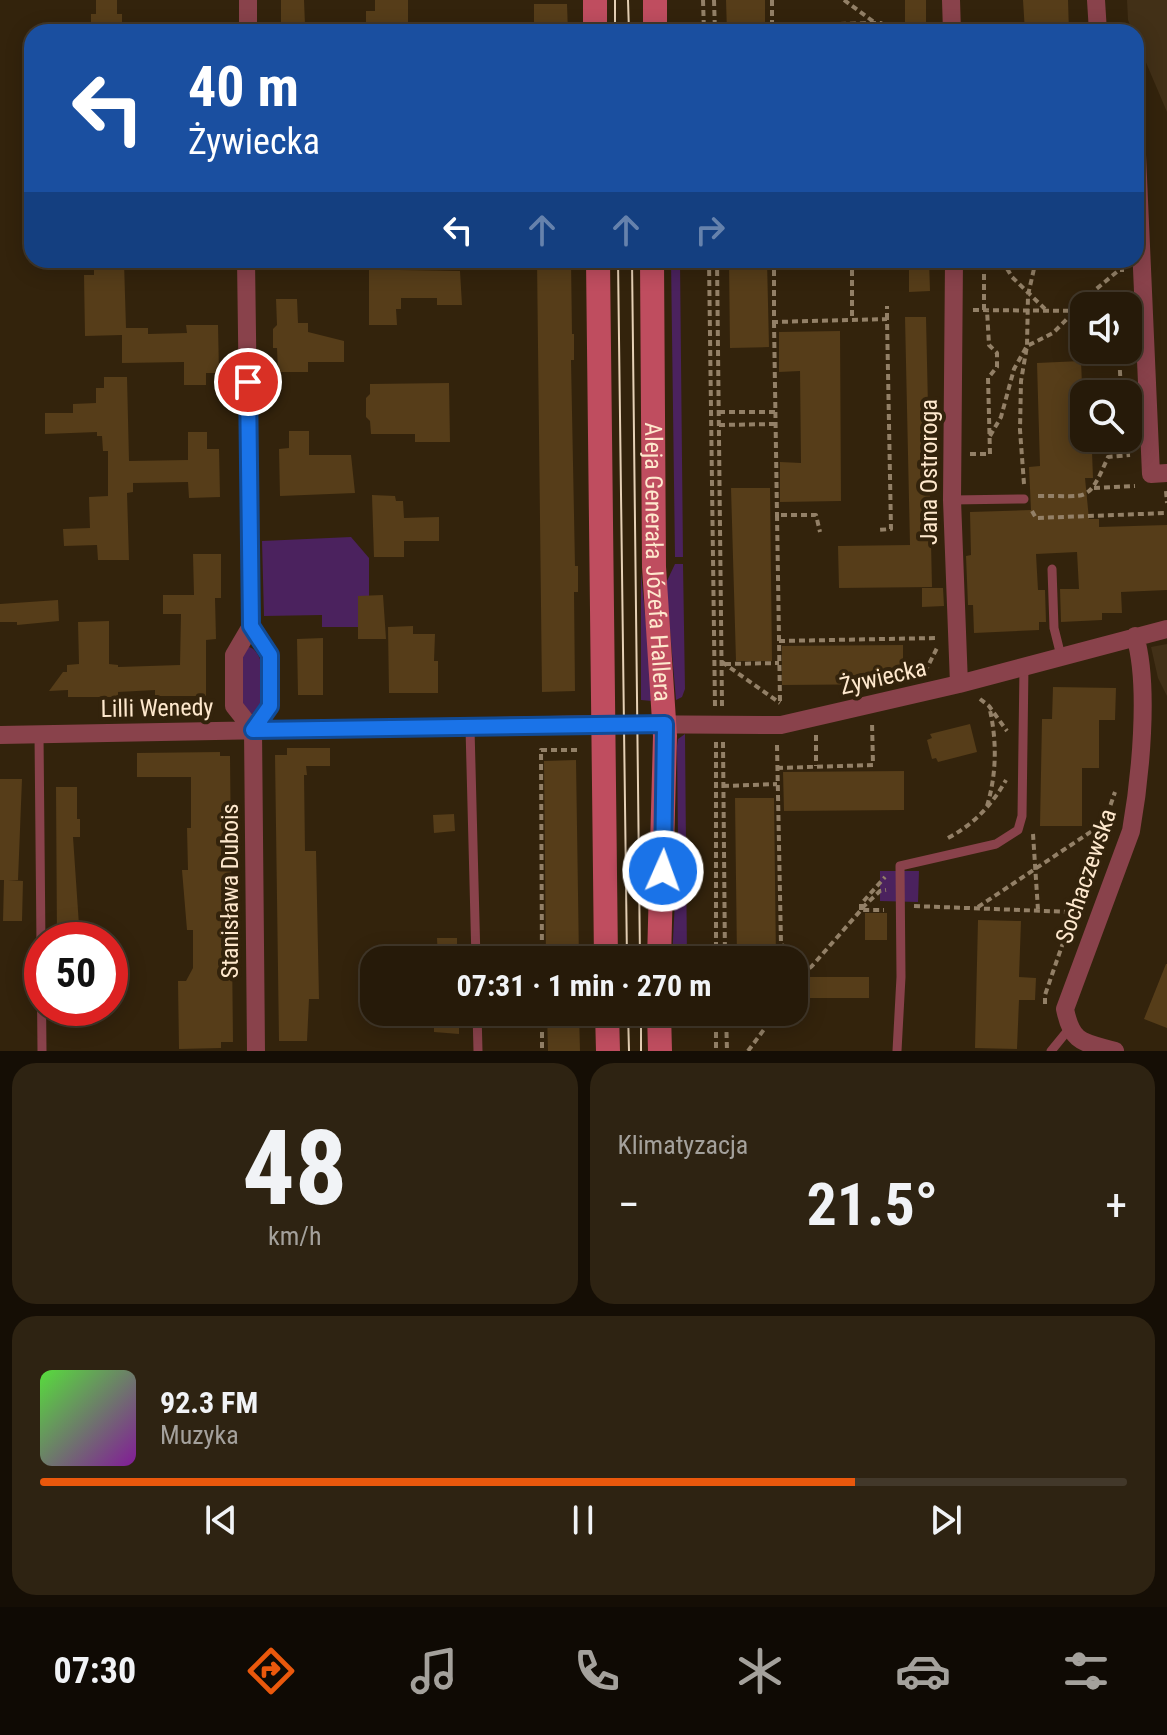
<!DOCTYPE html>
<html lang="pl">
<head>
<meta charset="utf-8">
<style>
  body { margin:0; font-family:"Roboto Condensed",sans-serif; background:#2e2312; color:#f1f3f6; height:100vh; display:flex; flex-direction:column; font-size:30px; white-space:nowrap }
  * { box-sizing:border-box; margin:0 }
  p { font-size:26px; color:#a4a19c }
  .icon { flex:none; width:44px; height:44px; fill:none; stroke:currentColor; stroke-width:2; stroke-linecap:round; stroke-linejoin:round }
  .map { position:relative; height:1051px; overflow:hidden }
  .details { display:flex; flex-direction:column; gap:12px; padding:12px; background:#150e05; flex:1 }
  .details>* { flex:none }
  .hud { position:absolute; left:24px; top:24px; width:1120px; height:244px; border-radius:24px; box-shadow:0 4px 20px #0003,0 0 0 2px #42382a; background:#1a4fa0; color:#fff; overflow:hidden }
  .controls { position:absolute; left:1070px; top:292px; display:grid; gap:16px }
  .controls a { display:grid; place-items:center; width:72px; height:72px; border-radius:16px; background:#261a09; box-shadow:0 4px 20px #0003,0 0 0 2px #42382a; font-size:40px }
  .speed { position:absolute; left:24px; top:922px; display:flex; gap:16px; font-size:40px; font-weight:700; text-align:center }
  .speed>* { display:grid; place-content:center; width:104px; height:104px; border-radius:50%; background:#261a09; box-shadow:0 4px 20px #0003,0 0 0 2px #42382a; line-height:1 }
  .speed .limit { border:12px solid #d22; background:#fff; color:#111 }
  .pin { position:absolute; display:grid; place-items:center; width:68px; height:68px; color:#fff; margin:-34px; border:4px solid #fff; border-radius:50%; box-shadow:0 2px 8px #0007 }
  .me { position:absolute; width:88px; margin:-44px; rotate:2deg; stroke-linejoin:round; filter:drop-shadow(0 0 6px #0008) }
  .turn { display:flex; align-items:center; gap:28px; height:168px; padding:0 32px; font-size:36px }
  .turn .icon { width:104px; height:104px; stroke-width:2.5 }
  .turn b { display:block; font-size:56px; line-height:68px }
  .lanes { display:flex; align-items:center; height:76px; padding:0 32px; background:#0003; justify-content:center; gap:40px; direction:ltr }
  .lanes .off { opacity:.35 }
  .big { font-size:60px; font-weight:700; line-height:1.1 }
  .details .card { flex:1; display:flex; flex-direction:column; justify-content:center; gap:12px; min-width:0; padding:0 28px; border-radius:24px; background:#2e2312 }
  .details .dial { align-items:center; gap:0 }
  .dial b { font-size:104px; line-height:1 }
  .song { display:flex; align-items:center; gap:24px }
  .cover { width:96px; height:96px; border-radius:12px; background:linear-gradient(135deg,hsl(110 70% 55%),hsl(290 70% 35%)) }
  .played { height:8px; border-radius:4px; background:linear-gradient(90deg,#ea580c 75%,#42382a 75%) }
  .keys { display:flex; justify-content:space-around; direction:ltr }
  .heat { display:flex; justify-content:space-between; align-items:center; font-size:44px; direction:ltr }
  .details .tiles { flex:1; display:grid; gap:12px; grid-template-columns:1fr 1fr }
  .card:last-child { grid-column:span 2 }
  .trip { position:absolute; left:360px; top:946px; width:448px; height:80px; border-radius:24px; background:#261a09; box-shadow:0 4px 20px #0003,0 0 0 2px #42382a; font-weight:700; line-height:80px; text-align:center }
  .tabs { display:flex; height:128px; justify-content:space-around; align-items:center; background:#0f0a04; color:#a4a19c }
  .tabs .icon { width:56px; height:56px }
  .tabs .on { color:#ea580c }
  .tabs b { font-size:36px; color:#f1f3f6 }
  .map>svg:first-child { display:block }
  .built { fill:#423017 }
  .green { fill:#4b225e }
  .building { fill:#563d19 }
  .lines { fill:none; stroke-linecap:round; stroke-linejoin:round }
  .path { stroke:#938067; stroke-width:4; stroke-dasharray:6 4; stroke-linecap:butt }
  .lane { stroke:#89424b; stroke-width:9 }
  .street { stroke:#89424b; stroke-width:18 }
  .secondary { stroke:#bf4d5f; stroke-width:24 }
  .tram { stroke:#e5d0b5; stroke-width:2 }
  .route-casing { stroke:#114b97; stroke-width:20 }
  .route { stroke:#1a73e8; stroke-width:14 }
  .labels { text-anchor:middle; stroke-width:8; stroke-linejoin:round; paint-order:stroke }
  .street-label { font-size:24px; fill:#fee8cd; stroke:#33230c }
</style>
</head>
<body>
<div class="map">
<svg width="1167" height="1051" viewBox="0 0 1167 1051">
  <rect width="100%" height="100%" fill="#33230c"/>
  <path class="built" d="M1127,0h40v112l-31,-73v-7h-3l-5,-12z
    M1167,644v52l-9,-18 -7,-31z"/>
  <path class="green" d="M671,260h9l3,297h-8z
    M351,537l18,21v38h-11v31h-36v-12l-58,1 -2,-75z
    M675,564h8l2,125 -3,8 -6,3 -10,-117z
    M641,572l11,116v13l-11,-1z
    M249,647c16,4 19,45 13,59 -3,6 -4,5 -10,8l-10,-8 -1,-52z
    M685,734l2,226h-15l6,-121 -1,-93 1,-7z
    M880,871h39l-1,31 -38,-1z"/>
  <path class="building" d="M96,0h21v14h5v18h-31v-18h5z
    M281,0h23l1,25h-24z
    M375,0h33v32h-42v-21h9z
    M726,0h39v32h-38z
    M905,0h21v32h-21z
    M1023,0h45l1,32h-44z
    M534,4h33l1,28h-34z
    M94,260l30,2 2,66h22v6l39,-1 -1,-8h32l1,48h-13v12h-22v-23l-62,1v-28l-37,1 -1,-61h10z
    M400,260v10l60,1 2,34h-25v-7h-36v11h-5l1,16h-28v-64z
    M537,260h34l1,74h2v26h-3l4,206h3v26h-4l1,99 -33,1z
    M729,260h38l2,87 -39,1z
    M909,260h20l1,31 -21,1z
    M276,299h21l1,24h10v9l36,9v21h-36v10h-30l-1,-24h-4v-19l4,-4z
    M905,317h21l6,270 -93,1 -1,-42 72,-1z
    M840,331l1,170 -61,1v-40l21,1 -1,-92 -21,1v-40z
    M1081,361l4,92 7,-1 1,26h-8l4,41h10v8l68,-2v65l-46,2 1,21h-20v7l-41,2 -1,-33h19l-2,-37 -41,2 2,36h7l1,32h-7v8l-65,3 -1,-28h-5l-2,-49 5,-1 -1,-43 61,-2 -2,-43 11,-1 -3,-103z
    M104,377h23l2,84 59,-1v-28h19v17h12l1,48 -31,1 -1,-16 -55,1v9l-6,1 2,67h-31l-1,-15 -33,1 -1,-17 27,-1 -1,-31 19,-1v-45h-5l-1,-15h-5v-4l-52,2v-21h28v-9l23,-1v-15h8z
    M449,383l1,59h-35v-8h-44l-1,-13 -4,-4v-19l4,-4v-10z
    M289,431h20v24h42l4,38 -75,3 -1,-47 10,-1z
    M731,488h39l2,173h-36z
    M372,495l23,1 1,5h7l1,17 35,-1v24h-35v16h-30z
    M193,554h28v44h-6l1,41 -10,1v56h-51v-6l-37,2v5h-50v-7l-19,1 14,-19h4v-7l12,-1 -1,-42 31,-1v43l9,1v2l62,-2 1,-51h-18v-19h31z
    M922,588h21l1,18 -22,1z
    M383,595l3,44h-28v-43z
    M58,600l1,21 -42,4v-3h-17v-18z
    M413,626v8h22l-1,27h4v32h-49l-1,-66z
    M323,638v57h-25l-1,-56z
    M903,645v39l-121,1v-39z
    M1053,687l63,1 -1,32h-16v48h-17v58h-42l2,-107h10z
    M970,724l7,28 -39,10 -2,-4 -4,1 -5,-19 5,-2 -2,-4z
    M287,748h43v18h-24l1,9h-3l1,76h11l3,148h-10l-2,42h-28l-4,-286h12z
    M220,752v4h10l3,286h-12v6l-42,1 -1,-68h8l7,-13v-38h-6l-5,-60h6l-1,-42h4v-51h-54v-24z
    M576,760l3,200h-33l-2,-199z
    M904,771v39l-120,1 -1,-39z
    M0,779h22l-4,101h-10l15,1 -1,40h-19l1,-41h-4z
    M56,787h21v32h3v18h-7l7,103h-23z
    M735,798h39l2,162h-39z
    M454,814l1,17 -21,2 -1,-18z
    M865,913h22v27h-22z
    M978,920l43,1 -2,56 17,1 -1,22h-16l-2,49 -42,-1z
    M437,938h20v22h-19z
    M1166,964h1v64l-23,-9z
    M807,977h62v21h-62z
    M434,1012h25v22l-25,-2z
    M547,1012h32l1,39h-32z"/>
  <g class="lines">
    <path class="path" d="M703,0l1,32
      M714,0l1,32
      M772,0v32
      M844,0l30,22
      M798,32l-1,-7 84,-2v9
      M709,260l6,446
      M717,260l5,446
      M774,260v62l113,-3 4,210 -13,1
      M852,260v59
      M1002,260l10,17 33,32
      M686,261l31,-1
      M973,310l111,1
      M984,310v-50
      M887,319v-13
      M774,322l3,193
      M1119,350l2,44
      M719,412h56
      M719,425l57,-1
      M990,436l11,-19 13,-48 13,-23 26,-13 18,-18 5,-9 43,-36h5
      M1123,438l1,17
      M970,454h20l-2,-76 9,-11v-14l-8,-8 -2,-35
      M1024,484l-4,-54 1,-49 6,-35 1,-51 8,-35
      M1094,488l41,-2
      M1166,491l1,12
      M1038,496c51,-1 49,9 70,-39l22,-2
      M1032,511l4,7 131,-5
      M779,641l158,-3
      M722,662l58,41
      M725,664l54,-1
      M925,672l12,-24
      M980,699l9,7 18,25
      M780,701l-3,-186h39l4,17
      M816,735v31
      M716,742v218
      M723,742l2,218
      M777,745l4,199 19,19
      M777,768l96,-3 -1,-43
      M723,786l54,-2
      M987,806c10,-33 10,-67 2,-100
      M1033,834l5,76
      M948,838c26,-14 44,-33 58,-58
      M914,906l159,6
      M978,907l126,-84
      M862,908l18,-17 6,-1
      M861,910v-6l24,-27
      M542,960l-1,-210h40
      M794,981l18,-15 49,-56h23
      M1045,1004v-9l70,-203
      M542,1012v39
      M716,1012v39
      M726,1012l1,39
      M748,1051l29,-39"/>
    <path class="lane" d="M952,500l72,-1
      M1052,569l2,59 7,28
      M470,728l6,232
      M39,734l3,317
      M477,1012l1,39
      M897,1051l4,-74 -1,-111 96,-22 22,-14 4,-14 2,-150
      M1051,1051l18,-22"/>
    <path class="street" d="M951,0l1,32
      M1096,0l2,32
      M248,32v-32
      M1136,132l15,342 16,-1
      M246,260l5,366
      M954,260l-2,240 7,184
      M253,730l-19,-24v-51l17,-29 19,29v51l-17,24 3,321
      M0,735l603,-11 178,1 178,-41 208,-55
      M1115,1051c-32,-9 -43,-7 -50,-42l66,-178c9,-51 19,-145 4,-195"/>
    <g class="secondary">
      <path d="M595,0v32"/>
      <path d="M655,0v32"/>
      <path d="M598,260l8,700"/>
      <path id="s1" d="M652,260l2,307 11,169 -6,224"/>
      <path d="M607,1012l1,39"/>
      <path d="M659,1012l1,39"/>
    </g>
    <path class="tram" d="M615,0v32
      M628,0l1,32
      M618,260l9,700
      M632,260l8,700
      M628,1012l1,39
      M641,1012v39"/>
  </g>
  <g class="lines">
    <defs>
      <path id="route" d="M248,382l3,244 19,29v51l-17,24 412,-6 -2,147"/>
    </defs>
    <use href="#route" class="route-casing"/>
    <use href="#route" class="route"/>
  </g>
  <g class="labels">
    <g class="street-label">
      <text transform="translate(929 472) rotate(-90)" y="8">Jana Ostroroga</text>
      <text dy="8" stroke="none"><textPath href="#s1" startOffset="302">Aleja Generała Józefa Hallera</textPath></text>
      <text transform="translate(883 677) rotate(-13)" y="8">Żywiecka</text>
      <text transform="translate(157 708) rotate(-1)" y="8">Lilli Wenedy</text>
      <text transform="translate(1086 876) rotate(-71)" y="8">Sochaczewska</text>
      <text transform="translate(230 891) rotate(-90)" y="8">Stanisława Dubois</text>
    </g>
  </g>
</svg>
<div class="controls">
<a><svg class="icon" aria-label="sound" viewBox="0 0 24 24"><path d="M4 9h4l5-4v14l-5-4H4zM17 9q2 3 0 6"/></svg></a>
<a><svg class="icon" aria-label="search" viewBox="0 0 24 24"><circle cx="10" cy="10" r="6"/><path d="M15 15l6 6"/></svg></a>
</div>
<div class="speed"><div class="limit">50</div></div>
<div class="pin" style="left:248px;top:382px;background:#d93025"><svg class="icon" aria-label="arrive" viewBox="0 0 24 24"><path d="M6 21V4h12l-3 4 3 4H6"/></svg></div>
<svg class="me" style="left:663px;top:871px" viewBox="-20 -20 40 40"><circle r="17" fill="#1a73e8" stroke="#fff" stroke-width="3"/><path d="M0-11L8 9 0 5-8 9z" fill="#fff"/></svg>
<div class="trip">07:31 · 1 min · 270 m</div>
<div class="hud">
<div class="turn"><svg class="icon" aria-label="left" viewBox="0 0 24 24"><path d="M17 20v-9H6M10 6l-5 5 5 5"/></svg><div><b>40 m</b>Żywiecka</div></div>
<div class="lanes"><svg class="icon" aria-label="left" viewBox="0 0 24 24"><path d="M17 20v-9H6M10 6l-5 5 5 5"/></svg><svg class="icon off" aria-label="ahead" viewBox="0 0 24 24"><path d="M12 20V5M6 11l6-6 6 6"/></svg><svg class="icon off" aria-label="ahead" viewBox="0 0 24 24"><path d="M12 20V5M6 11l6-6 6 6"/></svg><svg class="icon off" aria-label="right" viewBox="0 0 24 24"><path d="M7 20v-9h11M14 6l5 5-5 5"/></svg></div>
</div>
</div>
<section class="details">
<div class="tiles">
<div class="card dial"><b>48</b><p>km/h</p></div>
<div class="card"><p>Klimatyzacja</p>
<div class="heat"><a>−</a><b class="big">21.5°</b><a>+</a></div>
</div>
<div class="card">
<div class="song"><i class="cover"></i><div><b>92.3 FM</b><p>Muzyka</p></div></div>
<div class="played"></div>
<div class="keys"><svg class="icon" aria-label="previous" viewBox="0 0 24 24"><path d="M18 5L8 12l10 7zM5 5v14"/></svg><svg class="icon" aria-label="pause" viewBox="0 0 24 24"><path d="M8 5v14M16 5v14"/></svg><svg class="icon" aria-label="next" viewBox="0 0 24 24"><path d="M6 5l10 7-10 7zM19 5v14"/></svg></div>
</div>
</div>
</section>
<nav class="tabs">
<b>07:30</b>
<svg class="icon on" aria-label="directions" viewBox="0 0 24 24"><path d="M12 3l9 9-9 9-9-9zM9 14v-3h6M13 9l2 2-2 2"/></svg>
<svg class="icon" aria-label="music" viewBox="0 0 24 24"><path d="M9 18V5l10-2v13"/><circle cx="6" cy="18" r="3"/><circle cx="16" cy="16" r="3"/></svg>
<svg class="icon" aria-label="phone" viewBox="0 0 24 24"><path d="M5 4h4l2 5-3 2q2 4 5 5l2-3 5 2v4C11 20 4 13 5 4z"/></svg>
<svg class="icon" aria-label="climate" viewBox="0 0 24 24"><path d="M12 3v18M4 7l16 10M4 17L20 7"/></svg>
<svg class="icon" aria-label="car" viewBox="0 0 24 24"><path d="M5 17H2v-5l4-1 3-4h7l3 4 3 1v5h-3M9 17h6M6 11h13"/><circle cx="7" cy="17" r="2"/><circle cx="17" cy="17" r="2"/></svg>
<svg class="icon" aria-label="filters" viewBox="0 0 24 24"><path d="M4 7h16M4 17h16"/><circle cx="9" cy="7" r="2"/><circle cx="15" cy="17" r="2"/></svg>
</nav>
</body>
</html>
